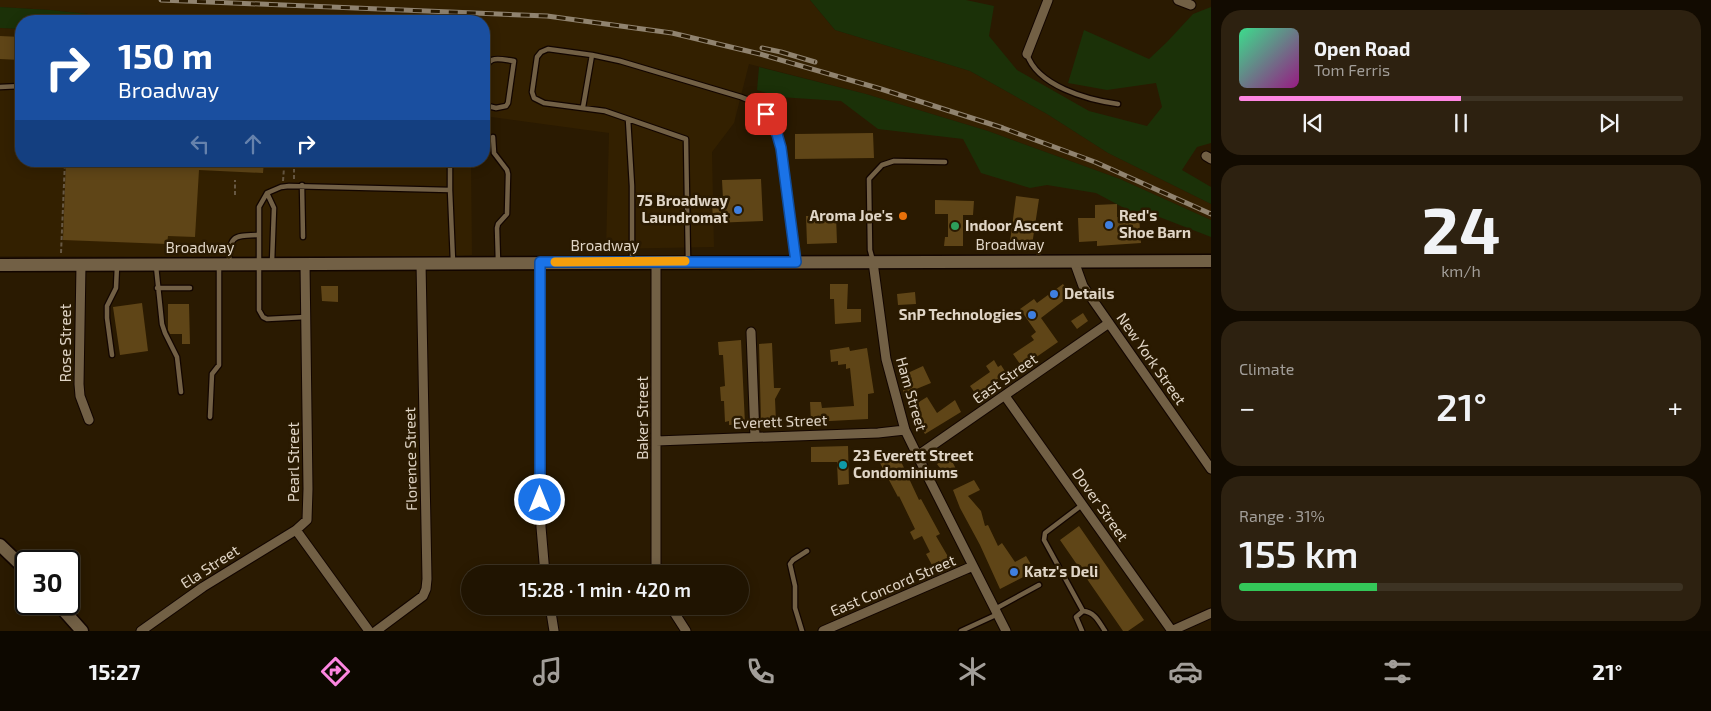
<!DOCTYPE html>
<html lang="en">
<head>
<meta charset="utf-8">
<style>
  body { margin:0; font-family:"Exo 2",sans-serif; background:#2d2110; color:#f1f3f6; height:100vh; display:flex; flex-direction:column; font-size:19px; white-space:nowrap }
  * { box-sizing:border-box; margin:0 }
  p { font-size:16px; color:#a29e99 }
  .icon { flex:none; width:28px; height:28px; fill:none; stroke:currentColor; stroke-width:2; stroke-linecap:round; stroke-linejoin:round }
  .map { position:relative; flex:1; overflow:hidden }
  .drawer { display:flex; flex-direction:column; gap:10px; padding:10px; background:#120b01; width:500px }
  .drawer>* { flex:none }
  .guide { position:absolute; left:15px; top:15px; width:475px; height:152px; border-radius:20px; box-shadow:0 2px 12px #0003,0 0 0 1px #3d3323; background:#1a4fa0; color:#fff; overflow:hidden }
  .speed { position:absolute; left:15px; top:550px; display:flex; gap:10px; font-size:25px; font-weight:700; text-align:center }
  .speed>* { display:grid; place-content:center; width:65px; height:65px; border-radius:50%; background:#201401; box-shadow:0 2px 12px #0003,0 0 0 1px #3d3323; line-height:1 }
  .speed .limit { border:2px solid #111; border-radius:8px; background:#fff; color:#111 }
  .pin { position:absolute; display:grid; place-items:center; width:42px; height:42px; color:#fff; margin:-21px; border-radius:10px; box-shadow:0 2px 8px #0006 }
  .me { position:absolute; width:55px; margin:-28px; rotate:0deg; stroke-linejoin:round; filter:drop-shadow(0 0 4px #0008) }
  .turn { display:flex; align-items:center; gap:18px; height:105px; padding:0 20px; font-size:22px }
  .turn .icon { width:65px; height:65px; stroke-width:2.5 }
  .turn b { display:block; font-size:35px; line-height:42px }
  .lanes { display:flex; align-items:center; height:48px; padding:0 20px; background:#0003; justify-content:center; gap:25px; direction:ltr }
  .lanes .off { opacity:.35 }
  .big { font-size:38px; font-weight:600; line-height:1.1 }
  .drawer .card { flex:1; display:flex; flex-direction:column; justify-content:center; gap:8px; min-width:0; padding:0 18px; border-radius:20px; background:#2d2110 }
  .drawer .dial { align-items:center; gap:0 }
  .dial b { font-size:65px; line-height:1 }
  .song { display:flex; align-items:center; gap:15px }
  .cover { width:60px; height:60px; border-radius:8px; background:linear-gradient(135deg,hsl(150 70% 55%),hsl(310 70% 35%)) }
  .played { height:5px; border-radius:2px; background:linear-gradient(90deg,#fd86e1 50%,#3d3323 50%) }
  .keys { display:flex; justify-content:space-around; direction:ltr }
  .heat { display:flex; justify-content:space-between; align-items:center; font-size:28px; direction:ltr }
  .charge { height:8px; border-radius:4px; background:linear-gradient(90deg,#34c759 31%,#3d3323 0) }
  .trip { position:absolute; left:461px; top:565px; width:288px; height:50px; border-radius:25px; background:#201401; box-shadow:0 2px 12px #0003,0 0 0 1px #3d3323; font-weight:600; line-height:50px; text-align:center }
  .menu { display:flex; height:80px; justify-content:space-around; align-items:center; background:#0d0800; color:#a29e99 }
  .menu .icon { width:35px; height:35px }
  .menu .current { color:#fd86e1 }
  .menu b { font-size:22px; color:#f1f3f6 }
  main { display:flex; flex:1; min-height:0 }
  .map>svg:first-child { display:block }
  .built { fill:#332000 }
  .green { fill:#1b3108 }
  .building { fill:#5f4517 }
  .lines { fill:none; stroke-linecap:round; stroke-linejoin:round }
  .lane-casing { stroke:#120500; stroke-width:7 }
  .street-casing { stroke:#120500; stroke-width:11 }
  .secondary-casing { stroke:#120500; stroke-width:15 }
  .path { stroke:#675843; stroke-width:2; stroke-dasharray:4 2.5; stroke-linecap:butt }
  .lane { stroke:#726045; stroke-width:4.5 }
  .street { stroke:#726045; stroke-width:9 }
  .secondary { stroke:#726045; stroke-width:12 }
  .rail-casing { stroke:#90836f; stroke-width:5 }
  .rail { stroke:#2a1a01; stroke-width:3; stroke-dasharray:9; stroke-linecap:butt }
  .route-casing { stroke:#114b97; stroke-width:12 }
  .route { stroke:#1a73e8; stroke-width:9 }
  .slow { stroke:#f59e0b; stroke-width:9 }
  .shop-dot { fill:#3f7fe0; stroke:#2a1a01; stroke-width:2 }
  .food-dot { fill:#e8710a; stroke:#2a1a01; stroke-width:2 }
  .leisure-dot { fill:#2e9e5b; stroke:#2a1a01; stroke-width:2 }
  .culture-dot { fill:#0f9aa8; stroke:#2a1a01; stroke-width:2 }
  .labels { text-anchor:middle; stroke-width:5; stroke-linejoin:round; paint-order:stroke }
  .poi-label { font-size:15px; font-weight:bold; fill:#e0d5c6; stroke:#2a1a01; text-anchor:start }
  .street-label { font-size:15px; fill:#e0d5c6; stroke:#2a1a01 }
</style>
</head>
<body>
<main>
<div class="map">
<svg width="1211" height="631" viewBox="0 0 1211 631">
  <rect width="100%" height="100%" fill="#2a1a01"/>
  <path class="built" d="M0,0h810l25,30 135,41 77,43 61,39 103,51v16l-91,-41 -132,-48 -122,-37 -117,-30 -15,59 -22,29 2,95 -108,2 3,-116 -125,-17v-95h-330l-104,-11 -50,-3z
    M0,28l21,1v132h450l1,94 -61,2 -411,-1z"/>
  <path class="green" d="M810,0h156l28,6 -5,30 28,34 72,41 58,15 15,-19 -6,-24 -49,7 -39,-7 16,-53 65,29 18,-17 26,-28 18,-7v136l-14,4 -15,23 29,17v17l-103,-51 -61,-39 -77,-43 -135,-41z
    M0,7l50,3 104,11h-133v8l-21,-1z
    M759,67l107,27 122,37 132,48 91,41v17l-62,-24 -10,3 -43,-23 -49,-8 -17,3 -49,-15 -18,-34 -85,-10 -37,-28 -62,-4 -22,-7z"/>
  <path class="building" d="M0,36l21,1v23l-21,-1z
    M873,133l1,25 -79,1v-25z
    M66,161h198l-1,12 -64,-3 -4,67 -27,-1 -1,8 -104,-4z
    M761,179l2,42 -50,2 -1,-24h11l-1,-19z
    M1016,196l23,3 -7,46 -22,-3z
    M935,200l39,1 -1,14h-10v31h-19l1,-9h3v-23h-13z
    M1117,204v13l22,-1 2,27 -44,3v-5l-18,1 -1,-24h17v-13z
    M806,216h30l1,27 -30,1z
    M830,284h18l-1,25h14v13l-26,2 -1,-25h-4z
    M1063,284l8,11 -30,23 17,24 -36,25 -9,-13 21,-14 -3,-4 5,-4 -16,-23 14,-10 3,4z
    M321,286h17v16l-16,-1z
    M915,292l1,12 -18,1 -1,-11z
    M142,303l6,48 -28,4 -7,-48z
    M168,304h21l1,40h-8v-10h-12l-2,-4z
    M1083,313l5,8 -11,8 -6,-8z
    M741,340l4,84 -16,1v-4l-4,1 -1,-21h-3l-1,-14 5,-1 -2,-31h-4l-1,-13z
    M772,343l2,45h7l-6,11 1,23h-15l-2,-78z
    M849,347l1,4 17,-3 7,45 -6,1v25l-57,3 -1,-20h11l1,6 32,-2 -4,-38 -4,1v-5l-8,1v-4l-7,1 -1,-12z
    M994,360l4,7 3,-2 7,11 -30,21 -8,-11 20,-14 -4,-6z
    M923,366l8,17 -27,11 -5,-17z
    M927,397l10,16 18,-13 6,12 -36,22 -7,-11 5,-3 -9,-15z
    M848,446l1,38 -11,1 -1,-23h-26v-15z
    M898,455l21,45 2,-1 19,35 -4,2 14,24 -10,5 -1,-4 -7,4 -6,-11 4,-2 -8,-16 -8,4 -4,-8 5,-3 -16,-33 -1,1 -18,-34z
    M949,455l7,14 -11,6 -8,-11 7,-4z
    M974,480l6,10 -12,6 13,15 4,15 3,-1 10,21 4,-3 13,19 11,-6 9,15 -35,18 -20,-44 -20,-37 -7,-18z
    M1079,526l65,94 -16,11h-5l-63,-91z"/>
  <g class="lines">
    <defs>
      <path id="lane" d="M1027,54c10,32 61,46 91,50
        M484,74c4,-20 14,-15 30,-13l-6,42 -2,3 -10,2 -12,-3
        M0,87l21,-1
        M583,107l9,-52
        M628,119l4,67v76
        M493,137l1,16 13,17 1,4 -1,40 -9,10 -1,4 1,34
        M302,185l1,52
        M450,190v-29
        M267,193l14,-6 8,-1 161,4 3,71
        M688,261l-2,-122 -81,-28 -61,-8 -10,-5 -2,-6 5,-35 4,-5 7,-3 44,6 28,6 121,36c41,14 41,59 46,95 3,23 6,46 9,69
        M873,261l-3,-11 -1,-71 13,-14 12,-4 51,1
        M272,262l2,-54 -7,-15 -8,14v103l4,7 4,2 39,-2
        M229,263c1,-28 3,-27 30,-28
        M156,266l6,58 3,9 12,24 4,35
        M157,288h33
        M112,355l-5,-37v-12l9,-18 1,-22
        M210,417l2,-43 7,-9v-100
        M1082,505l-37,28 -1,7 39,71c12,1 16,11 22,20
        M995,609l44,-24
        M802,631l-7,-23v-22l-5,-22 3,-4 14,-9
        M961,631l37,-17
        M1082,631l-6,-14 7,-6"/>
      <path id="street" d="M1178,0l13,5
        M1027,54l21,-54
        M1206,156l5,3
        M1074,261l9,25 128,183
        M540,262l1,265 4,47
        M873,262l13,97 19,71 23,47 78,154
        M81,265l-2,119 1,12 9,24
        M751,332l4,105
        M1005,396l167,235
        M656,441l222,-8 27,-3
        M917,456l192,-133
        M296,530l73,101
        M656,574v-312
        M550,606l4,25
        M670,606l16,25
        M141,631l62,-44 93,-57 11,-10 1,-31 -3,-225
        M376,631l47,-35 3,-7 1,-10 -6,-316
        M823,631l150,-65
        M1171,631l40,-18"/>
      <path id="secondary" d="M0,265l1211,-4
        M0,545l26,25
        M58,604l24,27"/>
    </defs>
    <use href="#lane" class="lane-casing"/>
    <use href="#street" class="street-casing"/>
    <use href="#secondary" class="secondary-casing"/>
    <path class="path" d="M294,179v-10
      M283,181l1,-13
      M235,195v-15
      M61,253l4,-92"/>
    <use href="#lane" class="lane"/>
    <use href="#street" class="street"/>
    <use href="#secondary" class="secondary"/>
    <defs>
      <path id="rail" d="M161,0l386,16 125,17 88,21 121,35 122,39 92,34 116,52
        M762,48l19,4 34,10"/>
    </defs>
    <use href="#rail" class="rail-casing"/>
    <use href="#rail" class="rail"/>
  </g>
  <g class="lines">
    <defs>
      <path id="route" d="M540,500v-238h256l-15,-114 -4,-14 -11,-20"/>
    </defs>
    <use href="#route" class="route-casing"/>
    <use href="#route" class="route"/>
    <path class="slow" d="M555,262l130,-1"/>
  </g>
  <g class="shop-dot">
    <circle cx="738" cy="210" r="5"/>
    <circle cx="1109" cy="225" r="5"/>
    <circle cx="1054" cy="294" r="5"/>
    <circle cx="1032" cy="315" r="5"/>
    <circle cx="1014" cy="572" r="5"/>
  </g>
  <circle class="food-dot" cx="903" cy="216" r="5"/>
  <circle class="leisure-dot" cx="955" cy="226" r="5"/>
  <circle class="culture-dot" cx="843" cy="465" r="5"/>
  <g class="labels">
    <g class="poi-label">
      <text x="728" y="206" text-anchor="end">75 Broadway<tspan x="728" dy="17">Laundromat</tspan></text>
      <text x="893" y="221" text-anchor="end">Aroma Joe's</text>
      <text x="1119" y="221">Red's<tspan x="1119" dy="17">Shoe Barn</tspan></text>
      <text x="965" y="231">Indoor Ascent</text>
      <text x="1064" y="299">Details</text>
      <text x="1022" y="320" text-anchor="end">SnP Technologies</text>
      <text x="853" y="461">23 Everett Street<tspan x="853" dy="17">Condominiums</tspan></text>
      <text x="1024" y="577">Katz's Deli</text>
    </g>
    <g class="street-label">
      <text x="1010" y="250">Broadway</text>
      <text x="605" y="251">Broadway</text>
      <text x="200" y="253">Broadway</text>
      <text transform="translate(66 343) rotate(-90)" y="5">Rose Street</text>
      <text transform="translate(1151 359) rotate(55)" y="5">New York Street</text>
      <text transform="translate(1005 379) rotate(-35)" y="5">East Street</text>
      <text transform="translate(911 394) rotate(74)" y="5">Ham Street</text>
      <text transform="translate(643 418) rotate(-90)" y="5">Baker Street</text>
      <text transform="translate(780 422) rotate(-2)" y="5">Everett Street</text>
      <text transform="translate(411 459) rotate(-91)" y="5">Florence Street</text>
      <text transform="translate(294 462) rotate(-90)" y="5">Pearl Street</text>
      <text transform="translate(1100 505) rotate(55)" y="5">Dover Street</text>
      <text transform="translate(210 567) rotate(-33)" y="5">Ela Street</text>
      <text transform="translate(893 586) rotate(-23)" y="5">East Concord Street</text>
    </g>
  </g>
</svg>
<div class="speed"><div class="limit">30</div></div>
<div class="pin" style="left:766px;top:114px;background:#d93025"><svg class="icon" aria-label="arrive" viewBox="0 0 24 24"><path d="M6 21V4h12l-3 4 3 4H6"/></svg></div>
<svg class="me" style="left:540px;top:500px" viewBox="-20 -20 40 40"><circle r="17" fill="#1a73e8" stroke="#fff" stroke-width="3"/><path d="M0-11L8 9 0 5-8 9z" fill="#fff"/></svg>
<div class="trip">15:28 · 1 min · 420 m</div>
<div class="guide">
<div class="turn"><svg class="icon" aria-label="right" viewBox="0 0 24 24"><path d="M7 20v-9h11M14 6l5 5-5 5"/></svg><div><b>150 m</b>Broadway</div></div>
<div class="lanes"><svg class="icon off" aria-label="left" viewBox="0 0 24 24"><path d="M17 20v-9H6M10 6l-5 5 5 5"/></svg><svg class="icon off" aria-label="ahead" viewBox="0 0 24 24"><path d="M12 20V5M6 11l6-6 6 6"/></svg><svg class="icon" aria-label="right" viewBox="0 0 24 24"><path d="M7 20v-9h11M14 6l5 5-5 5"/></svg></div>
</div>
</div>
<section class="drawer">
<div class="card">
<div class="song"><i class="cover"></i><div><b>Open Road</b><p>Tom Ferris</p></div></div>
<div class="played"></div>
<div class="keys"><svg class="icon" aria-label="previous" viewBox="0 0 24 24"><path d="M18 5L8 12l10 7zM5 5v14"/></svg><svg class="icon" aria-label="pause" viewBox="0 0 24 24"><path d="M8 5v14M16 5v14"/></svg><svg class="icon" aria-label="next" viewBox="0 0 24 24"><path d="M6 5l10 7-10 7zM19 5v14"/></svg></div>
</div>
<div class="card dial"><b>24</b><p>km/h</p></div>
<div class="card"><p>Climate</p>
<div class="heat"><a>−</a><b class="big">21°</b><a>+</a></div>
</div>
<div class="card"><p>Range · 31%</p><b class="big">155 km</b><div class="charge"></div></div>
</section>
</main>
<nav class="menu">
<b>15:27</b>
<svg class="icon current" aria-label="directions" viewBox="0 0 24 24"><path d="M12 3l9 9-9 9-9-9zM9 14v-3h6M13 9l2 2-2 2"/></svg>
<svg class="icon" aria-label="music" viewBox="0 0 24 24"><path d="M9 18V5l10-2v13"/><circle cx="6" cy="18" r="3"/><circle cx="16" cy="16" r="3"/></svg>
<svg class="icon" aria-label="phone" viewBox="0 0 24 24"><path d="M5 4h4l2 5-3 2q2 4 5 5l2-3 5 2v4C11 20 4 13 5 4z"/></svg>
<svg class="icon" aria-label="climate" viewBox="0 0 24 24"><path d="M12 3v18M4 7l16 10M4 17L20 7"/></svg>
<svg class="icon" aria-label="car" viewBox="0 0 24 24"><path d="M5 17H2v-5l4-1 3-4h7l3 4 3 1v5h-3M9 17h6M6 11h13"/><circle cx="7" cy="17" r="2"/><circle cx="17" cy="17" r="2"/></svg>
<svg class="icon" aria-label="filters" viewBox="0 0 24 24"><path d="M4 7h16M4 17h16"/><circle cx="9" cy="7" r="2"/><circle cx="15" cy="17" r="2"/></svg>
<b>21°</b>
</nav>
</body>
</html>
